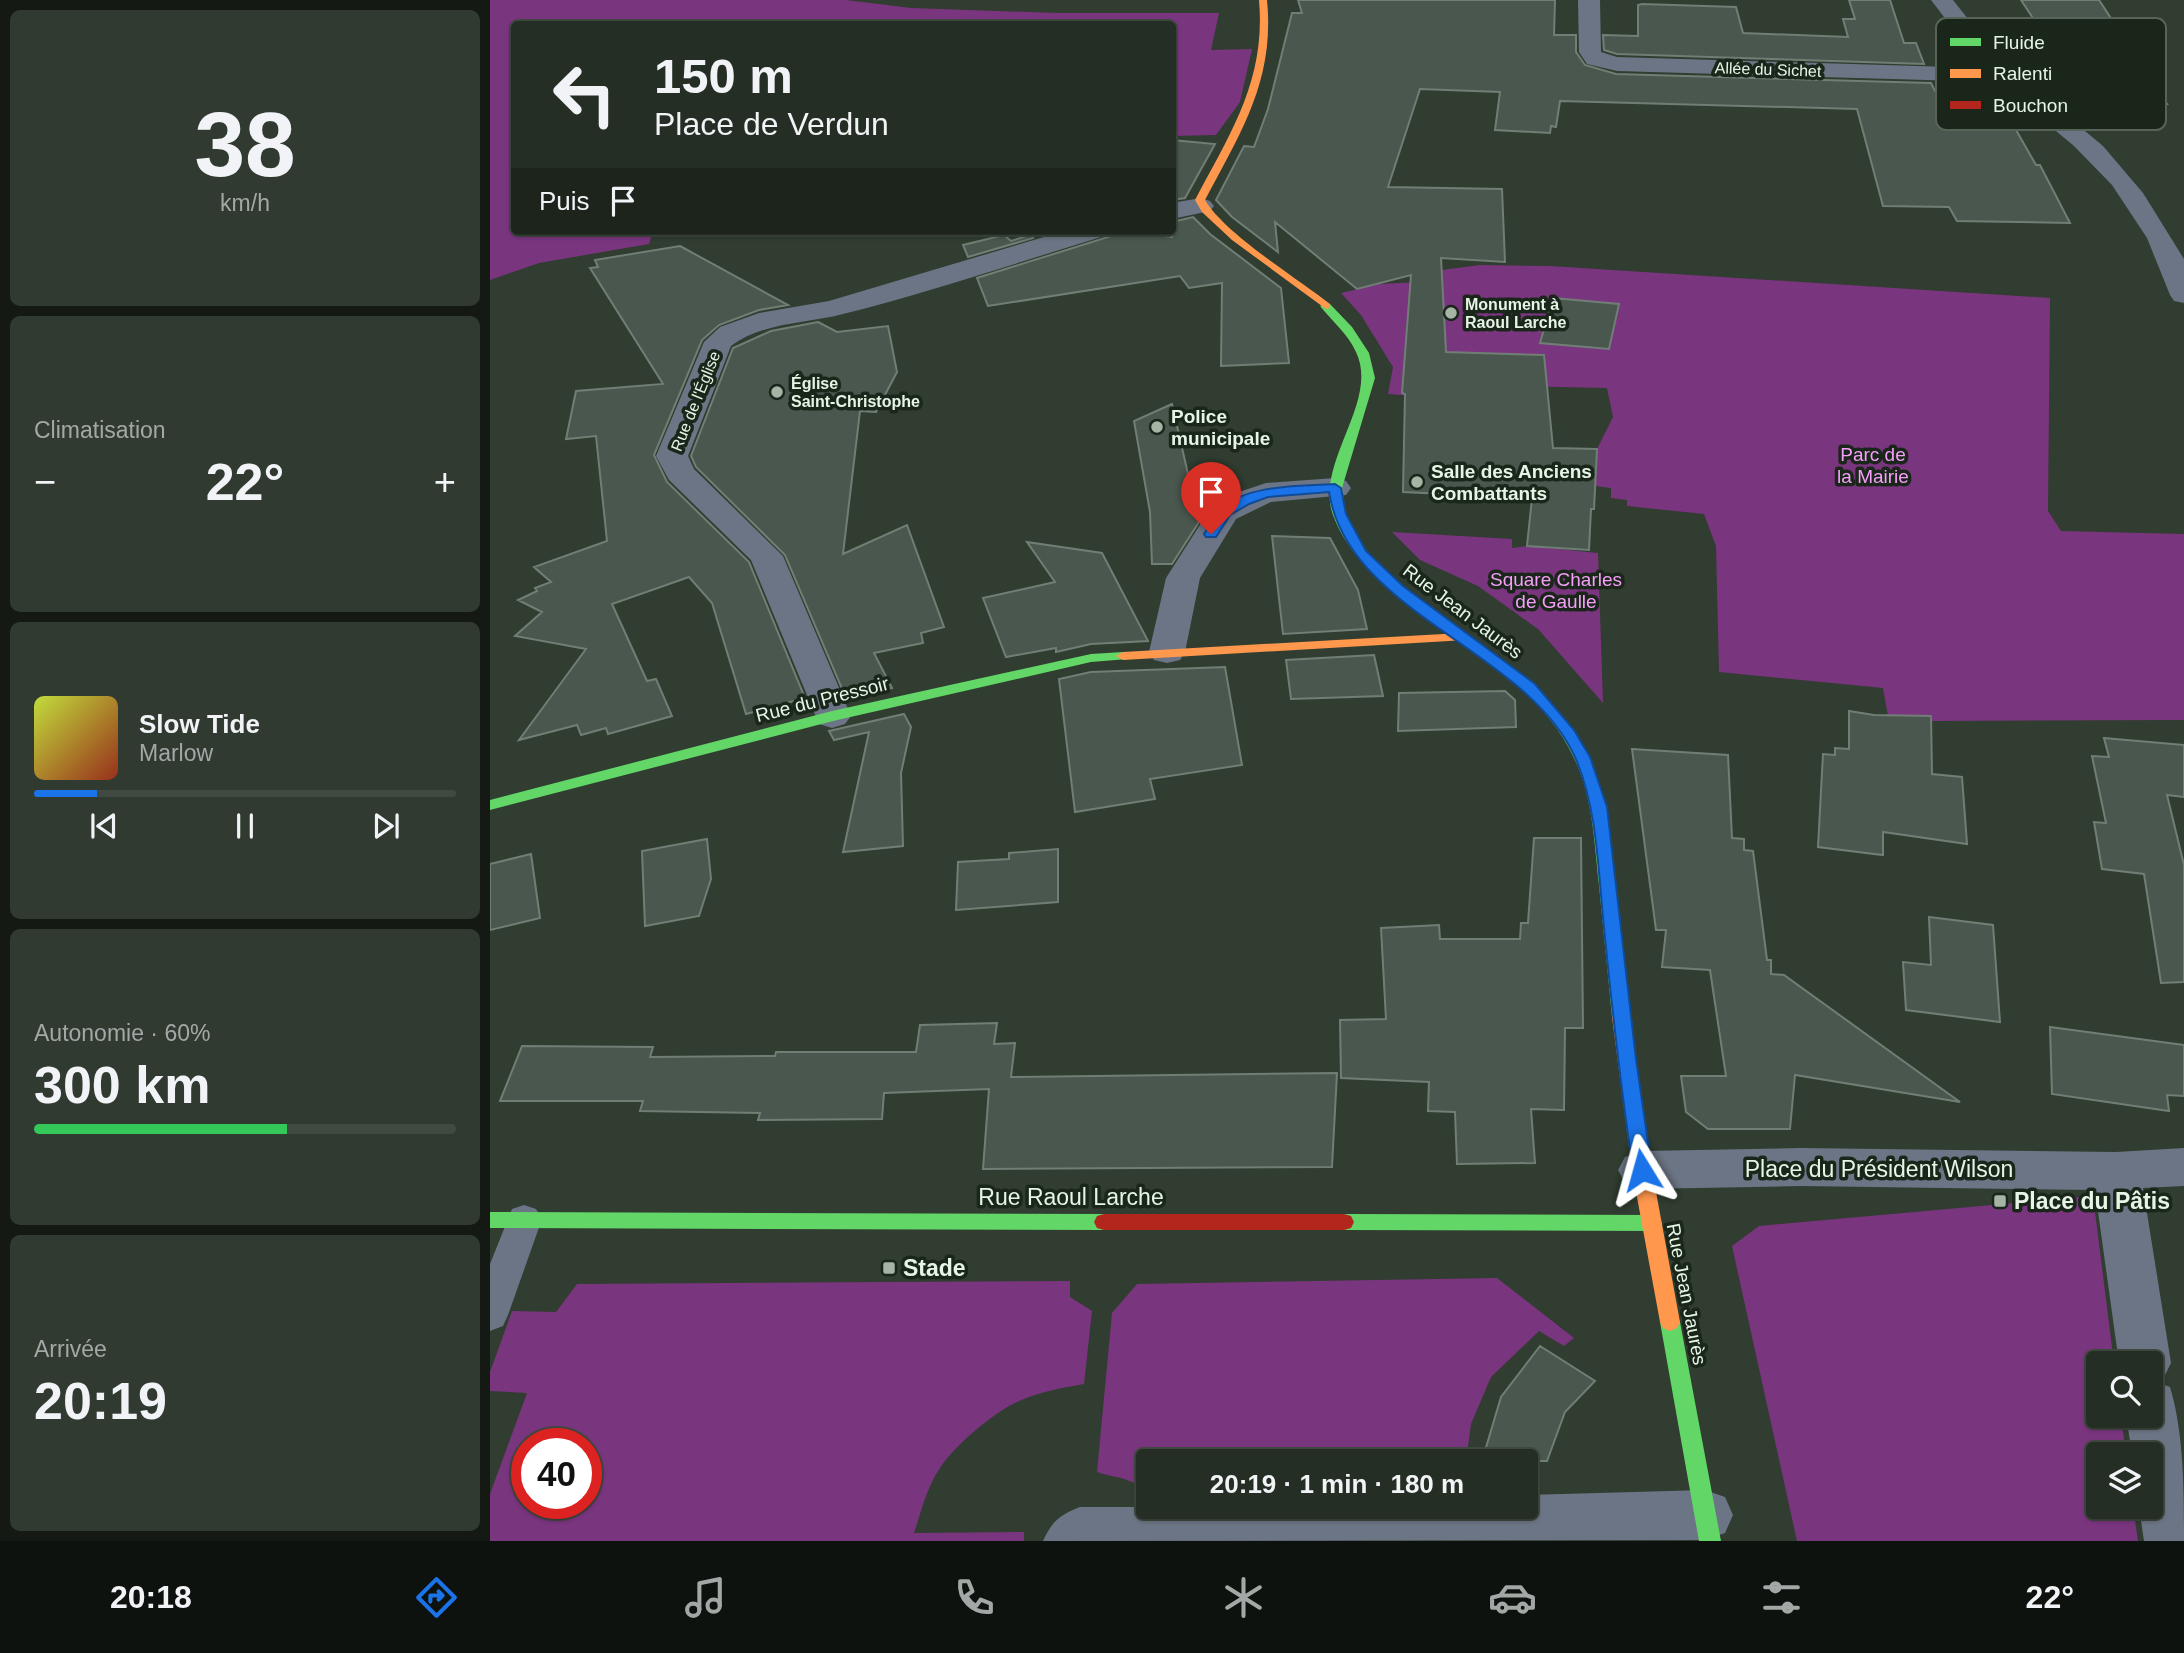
<!DOCTYPE html>
<html lang="fr">
<head>
<meta charset="utf-8">
<style>
  body { margin:0; font-family:Helvetica,sans-serif; background:#303a31; color:#f1f3f6; height:100vh; display:flex; flex-direction:column; font-size:26px; white-space:nowrap }
  * { box-sizing:border-box; margin:0 }
  p { font-size:23px; color:#a3a8a6 }
  .icon { flex:none; width:38px; height:38px; fill:none; stroke:currentColor; stroke-width:2; stroke-linecap:round; stroke-linejoin:round }
  .map { position:relative; flex:1; overflow:hidden }
  .panel { display:flex; flex-direction:column; gap:10px; padding:10px; background:#141914; width:490px }
  .panel>* { flex:none }
  .hud { position:absolute; left:21px; top:21px; width:665px; height:214px; border-radius:7px; box-shadow:0 2px 5px #0004,0 0 0 2px #414a41; background:#242e24; color:#f1f3f6; overflow:hidden }
  .tools { position:absolute; left:1596px; top:1351px; display:grid; gap:14px }
  .tools a { display:grid; place-items:center; width:77px; height:77px; border-radius:7px; background:#242e24; box-shadow:0 2px 5px #0004,0 0 0 2px #414a41; font-size:35px }
  .speed { position:absolute; left:21px; top:1428px; display:flex; gap:14px; font-size:35px; font-weight:700; text-align:center }
  .speed>* { display:grid; place-content:center; width:91px; height:91px; border-radius:50%; background:#242e24; box-shadow:0 2px 5px #0004,0 0 0 2px #414a41; line-height:1 }
  .speed .limit { border:10px solid #d22; background:#fff; color:#111 }
  .pin { position:absolute; display:grid; place-items:center; width:60px; height:60px; color:#fff; margin:-72px -30px; border-radius:50% 50% 50% 0; rotate:-45deg; box-shadow:0 0 7px #0007 }
  .pin .icon { rotate:45deg }
  .me { position:absolute; width:77px; margin:-38px; rotate:352deg; stroke-linejoin:round; filter:drop-shadow(0 0 5px #0008) }
  .turn { display:flex; align-items:center; gap:24px; height:147px; padding:0 28px; font-size:32px }
  .turn .icon { width:91px; height:91px; stroke-width:2.5 }
  .turn b { display:block; font-size:49px; line-height:60px }
  .then { display:flex; align-items:center; height:66px; padding:0 28px; background:#0003; gap:14px; font-size:26px }
  .big { font-size:52px; font-weight:600; line-height:1.1 }
  .panel .card { flex:1; display:flex; flex-direction:column; justify-content:center; gap:10px; min-width:0; padding:0 24px; border-radius:10px; background:#303a31 }
  .panel .dial { align-items:center; gap:0 }
  .dial b { font-size:91px; line-height:1 }
  .song { display:flex; align-items:center; gap:21px }
  .cover { width:84px; height:84px; border-radius:10px; background:linear-gradient(135deg,hsl(70 70% 55%),hsl(10 70% 35%)) }
  .played { height:7px; border-radius:4px; background:linear-gradient(90deg,#1a73e8 15%,#414a41 15%) }
  .keys { display:flex; justify-content:space-around; direction:ltr }
  .heat { display:flex; justify-content:space-between; align-items:center; font-size:38px; direction:ltr }
  .charge { height:10px; border-radius:5px; background:linear-gradient(90deg,#34c759 60%,#414a41 0) }
  .trip { position:absolute; left:646px; top:1449px; width:402px; height:70px; border-radius:7px; background:#242e24; box-shadow:0 2px 5px #0004,0 0 0 2px #414a41; font-weight:600; line-height:70px; text-align:center }
  .menu { display:flex; height:112px; justify-content:space-around; align-items:center; background:#0e120e; color:#a3a8a6 }
  .menu .icon { width:49px; height:49px }
  .menu .current { color:#1a73e8 }
  .menu b { font-size:32px; color:#f1f3f6 }
  main { display:flex; flex:1; min-height:0 }
  .map>svg:first-child { display:block }
  .green { fill:#7a357f; fill-rule:evenodd }
  .building { fill:#49574e; stroke:#707e75; stroke-width:2 }
  .lines { fill:none; stroke-linecap:round; stroke-linejoin:round }
  .lane { fill:#6c7585; fill-rule:evenodd }
  .street { fill:#6c7585; fill-rule:evenodd }
  .fast { fill:#63d668; fill-rule:evenodd }
  .slow { fill:#ff974d; fill-rule:evenodd }
  .jam { fill:#b3261e; fill-rule:evenodd }
  .route { fill:#1a73e8; stroke:#114b97; stroke-width:2 }
  .poi-dot { fill:#a6b4a6; stroke:#1b261b; stroke-width:2.5 }
  .labels { text-anchor:middle; stroke-width:7; stroke-linejoin:round; paint-order:stroke }
  .far-street-label { font-size:16px; fill:#e5f4e5; stroke:#1b261b }
  .far-poi-label { font-size:16px; font-weight:bold; fill:#e5f4e5; stroke:#1b261b; text-anchor:start }
  .poi-label { font-size:19px; font-weight:bold; fill:#e5f4e5; stroke:#1b261b; text-anchor:start }
  .park-label { font-size:19px; fill:#f59ff9; stroke:#1b261b }
  .street-label { font-size:19px; fill:#e5f4e5; stroke:#1b261b }
  .near-street-label { font-size:23px; fill:#e5f4e5; stroke:#1b261b }
  .near-poi-label { font-size:23px; font-weight:bold; fill:#e5f4e5; stroke:#1b261b; text-anchor:start }
  .key { fill:#1b261b; stroke:#586458; stroke-width:2 }
  .key-label { font-size:19px; fill:#e5f4e5 }
</style>
</head>
<body>
<main>
<section class="panel">
<div class="card dial"><b>38</b><p>km/h</p></div>
<div class="card"><p>Climatisation</p>
<div class="heat"><a>−</a><b class="big">22°</b><a>+</a></div>
</div>
<div class="card">
<div class="song"><i class="cover"></i><div><b>Slow Tide</b><p>Marlow</p></div></div>
<div class="played"></div>
<div class="keys"><svg class="icon" aria-label="previous" viewBox="0 0 24 24"><path d="M18 5L8 12l10 7zM5 5v14"/></svg><svg class="icon" aria-label="pause" viewBox="0 0 24 24"><path d="M8 5v14M16 5v14"/></svg><svg class="icon" aria-label="next" viewBox="0 0 24 24"><path d="M6 5l10 7-10 7zM19 5v14"/></svg></div>
</div>
<div class="card"><p>Autonomie · 60%</p><b class="big">300 km</b><div class="charge"></div></div>
<div class="card"><p>Arrivée</p><b class="big">20:19</b></div>
</section>
<div class="map">
<svg width="1694" height="1541" viewBox="0 0 1694 1541">
  <rect width="100%" height="100%" fill="#303d30"/>
  <path class="green" d="M0,0h356l65,8 147,5h161l-8,37 41,-1 -12,53 -24,33 -43,1 -1,-112h-658v207h139l-4,13 -110,19 -49,17z
    M990,265l70,1 500,32 -2,213 13,20 123,3v186l-253,1 -43,-5 -5,-28 -164,-16 -3,-126 -12,-32 -77,-8v-6l-16,-2v-10l-16,-2 2,-37 16,-32 -6,-29 -95,-2 -73,12 -51,-4 5,-27 -32,-52 -20,-22 38,-9 63,-3v-11z
    M902,532l120,7v9l15,-2 71,7 5,150 -65,-74 -60,-43 -58,-26z
    M1603,1196l21,167h-16v53h23l5,38h-28v53h35l5,34h-341l-65,-295 27,-20z
    M1007,1278l77,60 -10,8 -25,-15 -48,46 -20,47 -5,37h-318v42c-6,-26 -30,-24 -51,-31l15,-159 25,-29z
    M580,1281v16l22,14 -8,73c-22,4 -46,8 -67,18 -24,11 -63,44 -77,66 -13,19 -19,44 -26,65l110,-1v9h-534v-47l37,-101 -37,-2v-19l22,-61 44,1 21,-28zM37,1444h59v59h-59z"/>
  <path class="building" d="M808,0h257l-1,35h22v17l9,13 31,9 315,9 4,8 43,1 15,37 23,1 20,35h4l30,58 -113,-2 -8,-14 -66,-1 -26,-97 -297,-8 -4,26 -5,-1 -1,7 -55,-3 5,-38 -80,-3 -32,98 114,2 3,73 -64,-4 5,94 98,3 9,93 44,1 -3,60h-3l-2,41 -62,-4 5,-48 -129,-6 2,-98 -3,-1 9,-118 -54,14 -82,-67 3,30 -46,-35 -16,-17 28,-54 10,1 14,-38 24,-96h10z
    M1359,0h41l14,43h12l8,21 -307,-10 -13,-4 -1,-15 35,1v-31l4,-1 94,3 7,26 105,4 -5,-18h12z
    M1531,0h78l68,104 -60,-1 -23,-36h-19z
    M682,140l43,4 -30,54 -13,2z
    M703,217l17,17 71,54 8,75 -68,3 1,-83 -33,5 -9,-12 -192,30 -11,-28 150,-47 45,6v-15z
    M514,235l7,6 19,-6 3,3 -65,19 -5,-12z
    M190,246l108,59 -29,5 -40,15 -17,15 -48,115 13,27 82,80 56,136 -59,16 -34,-111 -23,-26 -77,27 35,77 9,-2 16,37 -64,18 -2,-6 -25,7 -4,-10 -58,15 67,-91 -71,-13 27,-24 -24,-12 19,-9 -2,-3 16,-6 -17,-15 73,-26 -11,-105 -30,3 10,-48 87,-7 -73,-116 8,-1 -3,-7z
    M1063,298l66,6 -10,45 -69,-6z
    M328,322l19,10 51,-6 9,46 -21,40 -16,-1 -17,143 64,-29 37,102 -23,6 2,10 -49,10 18,35 -46,10 -61,-143 -89,-88 -5,-11 42,-108 38,-17z
    M682,404l27,118 -27,42h-20l-2,-52 -16,-91z
    M782,536l58,2 28,52 9,39 -84,5z
    M537,542l75,11 46,88 -57,3 -35,8v-4l-50,9 -23,-59 72,-16z
    M884,655l9,41 -92,3 -5,-39z
    M735,667l17,98 -92,14 5,20 -80,13 -16,-133 32,-7z
    M1015,691l10,9 1,27 -118,4 1,-38z
    M1359,711l25,4 57,1 1,58 30,3 5,67 -84,-12v23l-65,-8 5,-93 12,1v-7l14,1z
    M414,714l7,13 -10,46 2,73 -60,6 26,-120 -35,8 -5,-9z
    M1614,738l80,7v52l-17,-2 17,70v117l-23,1 -17,-109 -42,-5 -8,-47 12,1 -14,-67 17,1z
    M1142,749l96,6 4,83 12,1v11l9,1 14,109h4v14l13,1 176,127 -165,-27 -5,54h-82l-22,-17 -5,-36h45l-16,-106 -48,-3 4,-37h-10z
    M1044,838h47v3l2,187h-18l-1,82 -33,-1 4,54 -78,1 -2,-52 -27,-1 1,-29 -88,-4 -1,-58 46,-1 -5,-91 58,-3 1,14h80l1,-16h7z
    M217,839l4,40 -12,37 -54,10 -3,-75z
    M568,849v53l-102,8 2,-48 51,-3v-6z
    M41,854l9,64 -50,12v-66z
    M1439,917l64,8 7,97 -94,-12 -3,-48 28,3z
    M507,1023l-3,21 21,-1 -4,34 326,-4 -5,94 -349,2 6,-80 -105,4 -2,26 -124,1 2,-7 -120,-2 3,-10h-143l22,-55 131,1 -3,10 125,-1 1,-4h140l4,-27z
    M1560,1027l134,18v51l-17,-1 2,16 -117,-17z
    M1050,1346l55,35 -30,31 -18,49h-65l19,-64z"/>
  <g class="lines">
    <path class="lane" d="M34,1205l12,4 6,10 -34,96 -5,11 -13,5v-67l22,-55z"/>
    <path class="street" d="M1088,0h22l1,52 16,5 366,11 -52,-68h22l49,62 101,84 40,47 41,66v44l-10,-2 -4,-6 -23,-57 -35,-53 -38,-39 -77,-64 -380,-11 -30,-7 -8,-12z
      M711,198l9,3 4,5 -4,5 -38,8v-16z
      M574,231h41l-4,6c-85,26 -171,55 -258,77 -38,10 -80,8 -112,32l-43,110 6,13 89,87 68,160 -6,8 -13,4 -13,-4 -68,-164 -82,-80 -13,-24 48,-114 16,-15 39,-14 70,-12z
      M845,478l11,3 5,7 -5,7 -75,7 -35,17 -36,59 -15,74 -5,8 -13,3 -13,-3 -5,-8 17,-74 46,-72 21,-12 33,-11z
      M1311,1148l315,4 68,-4v38l-41,2 28,175 -8,16 -7,3 14,5c14,46 14,104 14,154h-40l-5,-34h12v-53h-19l-6,-38h25v-53h-32l-24,-173 -294,-4 -159,3 -17,-6 -7,-13 7,-13 17,-6z
      M1215,1490l20,7 8,18 -8,18 -20,7 -662,1c9,-20 17,-26 37,-34h446v-12z"/>
    <path class="fast" d="M836,303l4,1 22,23 17,26 6,25 -33,110 4,26 20,38 37,34 131,98 39,46 17,27 17,50 23,210 -3,5h-12l-3,-5c-4,-44 -9,-88 -13,-132 -5,-44 -6,-89 -26,-129 -31,-65 -102,-105 -157,-147 -34,-26 -68,-53 -83,-94 -19,-52 47,-113 23,-163 -8,-18 -24,-31 -36,-46z
      M633,652l5,1 2,3 -2,3 -37,3 -258,59 -343,89v-10l342,-89 259,-57z
      M0,1212l614,2 7,2 3,6 -3,6 -7,2 -614,-2z
      M854,1214l308,1 7,2 3,6 -3,6 -7,2 -308,-1 -7,-2 -3,-6 3,-6z
      M1180,1313l7,3 3,6 41,219h-22l-39,-219 3,-6z"/>
    <path class="slow" d="M769,0h8c8,80 -26,132 -62,200 20,34 92,78 125,104v4l-4,1 -94,-69 -30,-28 -7,-12c36,-68 71,-120 64,-200z
      M971,633l7,4 -2,3 -343,20 -7,-4 7,-4z
      M1131,1010l6,2 3,5 22,153 28,152 -3,6 -7,3 -7,-3 -3,-6 -28,-152 -20,-153 3,-5z"/>
    <path class="jam" d="M614,1214h240l7,2 3,6 -3,6 -7,2h-240l-7,-2 -3,-6 3,-6z"/>
  </g>
  <path class="route" d="M845,484l6,4 5,26 20,37 37,35 132,98 39,46 16,27 17,50 29,252 16,111 -3,5 -7,3 -7,-3 -2,-5c-12,-81 -21,-161 -29,-242 -6,-56 -6,-118 -29,-171 -50,-109 -227,-143 -246,-265l-61,5 -19,7 -19,11 -14,22h-10l-2,-3c5,-7 9,-16 15,-23 25,-27 82,-25 116,-27z"/>
  <g class="poi-dot">
    <circle cx="961" cy="313" r="7"/>
    <circle cx="287" cy="392" r="7"/>
    <circle cx="667" cy="427" r="7"/>
    <circle cx="927" cy="482" r="7"/>
    <rect x="1503" y="1194" width="14" height="14" rx="3.5"/>
    <rect x="392" y="1261" width="14" height="14" rx="3.5"/>
  </g>
  <g class="labels">
    <g class="far-street-label">
      <text transform="translate(1278 69) rotate(2)" y="6">Allée du Sichet</text>
      <text transform="translate(205 401) rotate(-68)" y="6">Rue de l'Église</text>
    </g>
    <g class="far-poi-label">
      <text x="975" y="310">Monument à<tspan x="975" dy="18">Raoul Larche</tspan></text>
      <text x="301" y="389">Église<tspan x="301" dy="18">Saint-Christophe</tspan></text>
    </g>
    <g class="poi-label">
      <text x="681" y="423">Police<tspan x="681" dy="22">municipale</tspan></text>
      <text x="941" y="478">Salle des Anciens<tspan x="941" dy="22">Combattants</tspan></text>
    </g>
    <g class="park-label">
      <text x="1383" y="461">Parc de<tspan x="1383" dy="22">la Mairie</tspan></text>
      <text x="1066" y="586">Square Charles<tspan x="1066" dy="22">de Gaulle</tspan></text>
    </g>
    <g class="street-label">
      <text transform="translate(973 611) rotate(37)" y="7">Rue Jean Jaurès</text>
      <text transform="translate(332 699) rotate(-14)" y="7">Rue du Pressoir</text>
      <text transform="translate(1197 1294) rotate(79)" y="7">Rue Jean Jaurès</text>
    </g>
    <g class="near-street-label">
      <text x="1389" y="1177">Place du Président Wilson</text>
      <text x="581" y="1205">Rue Raoul Larche</text>
    </g>
    <g class="near-poi-label">
      <text x="1524" y="1209">Place du Pâtis</text>
      <text x="413" y="1276">Stade</text>
    </g>
  </g>
  <rect x="1446" y="18" width="230" height="112" rx="10" class="key"/>
  <rect x="1460" y="38" width="31" height="8" fill="#63d668"/>
  <rect x="1460" y="69" width="31" height="9" fill="#ff974d"/>
  <rect x="1460" y="101" width="31" height="8" fill="#b3261e"/>
  <g class="key-label">
    <text x="1503" y="49">Fluide</text>
    <text x="1503" y="80">Ralenti</text>
    <text x="1503" y="112">Bouchon</text>
  </g>
</svg>
<div class="tools">
<a><svg class="icon" aria-label="search" viewBox="0 0 24 24"><circle cx="10" cy="10" r="6"/><path d="M15 15l6 6"/></svg></a>
<a><svg class="icon" aria-label="layers" viewBox="0 0 24 24"><path d="M12 4l9 5-9 5-9-5zM3 14l9 5 9-5"/></svg></a>
</div>
<div class="speed"><div class="limit">40</div></div>
<div class="pin" style="left:721px;top:534px;background:#d93025"><svg class="icon" aria-label="arrive" viewBox="0 0 24 24"><path d="M6 21V4h12l-3 4 3 4H6"/></svg></div>
<svg class="me" style="left:1152px;top:1170px" viewBox="-20 -20 40 40"><path d="M0-17L14 15 0 8-14 15z" fill="#1a73e8" stroke="#fff" stroke-width="4"/></svg>
<div class="trip">20:19 · 1 min · 180 m</div>
<div class="hud">
<div class="turn"><svg class="icon" aria-label="left" viewBox="0 0 24 24"><path d="M17 20v-9H6M10 6l-5 5 5 5"/></svg><div><b>150 m</b>Place de Verdun</div></div>
<div class="then">Puis<svg class="icon" aria-label="arrive" viewBox="0 0 24 24"><path d="M6 21V4h12l-3 4 3 4H6"/></svg></div>
</div>
</div>
</main>
<nav class="menu">
<b>20:18</b>
<svg class="icon current" aria-label="directions" viewBox="0 0 24 24"><path d="M12 3l9 9-9 9-9-9zM9 14v-3h6M13 9l2 2-2 2"/></svg>
<svg class="icon" aria-label="music" viewBox="0 0 24 24"><path d="M9 18V5l10-2v13"/><circle cx="6" cy="18" r="3"/><circle cx="16" cy="16" r="3"/></svg>
<svg class="icon" aria-label="phone" viewBox="0 0 24 24"><path d="M5 4h4l2 5-3 2q2 4 5 5l2-3 5 2v4C11 20 4 13 5 4z"/></svg>
<svg class="icon" aria-label="climate" viewBox="0 0 24 24"><path d="M12 3v18M4 7l16 10M4 17L20 7"/></svg>
<svg class="icon" aria-label="car" viewBox="0 0 24 24"><path d="M5 17H2v-5l4-1 3-4h7l3 4 3 1v5h-3M9 17h6M6 11h13"/><circle cx="7" cy="17" r="2"/><circle cx="17" cy="17" r="2"/></svg>
<svg class="icon" aria-label="filters" viewBox="0 0 24 24"><path d="M4 7h16M4 17h16"/><circle cx="9" cy="7" r="2"/><circle cx="15" cy="17" r="2"/></svg>
<b>22°</b>
</nav>
</body>
</html>
